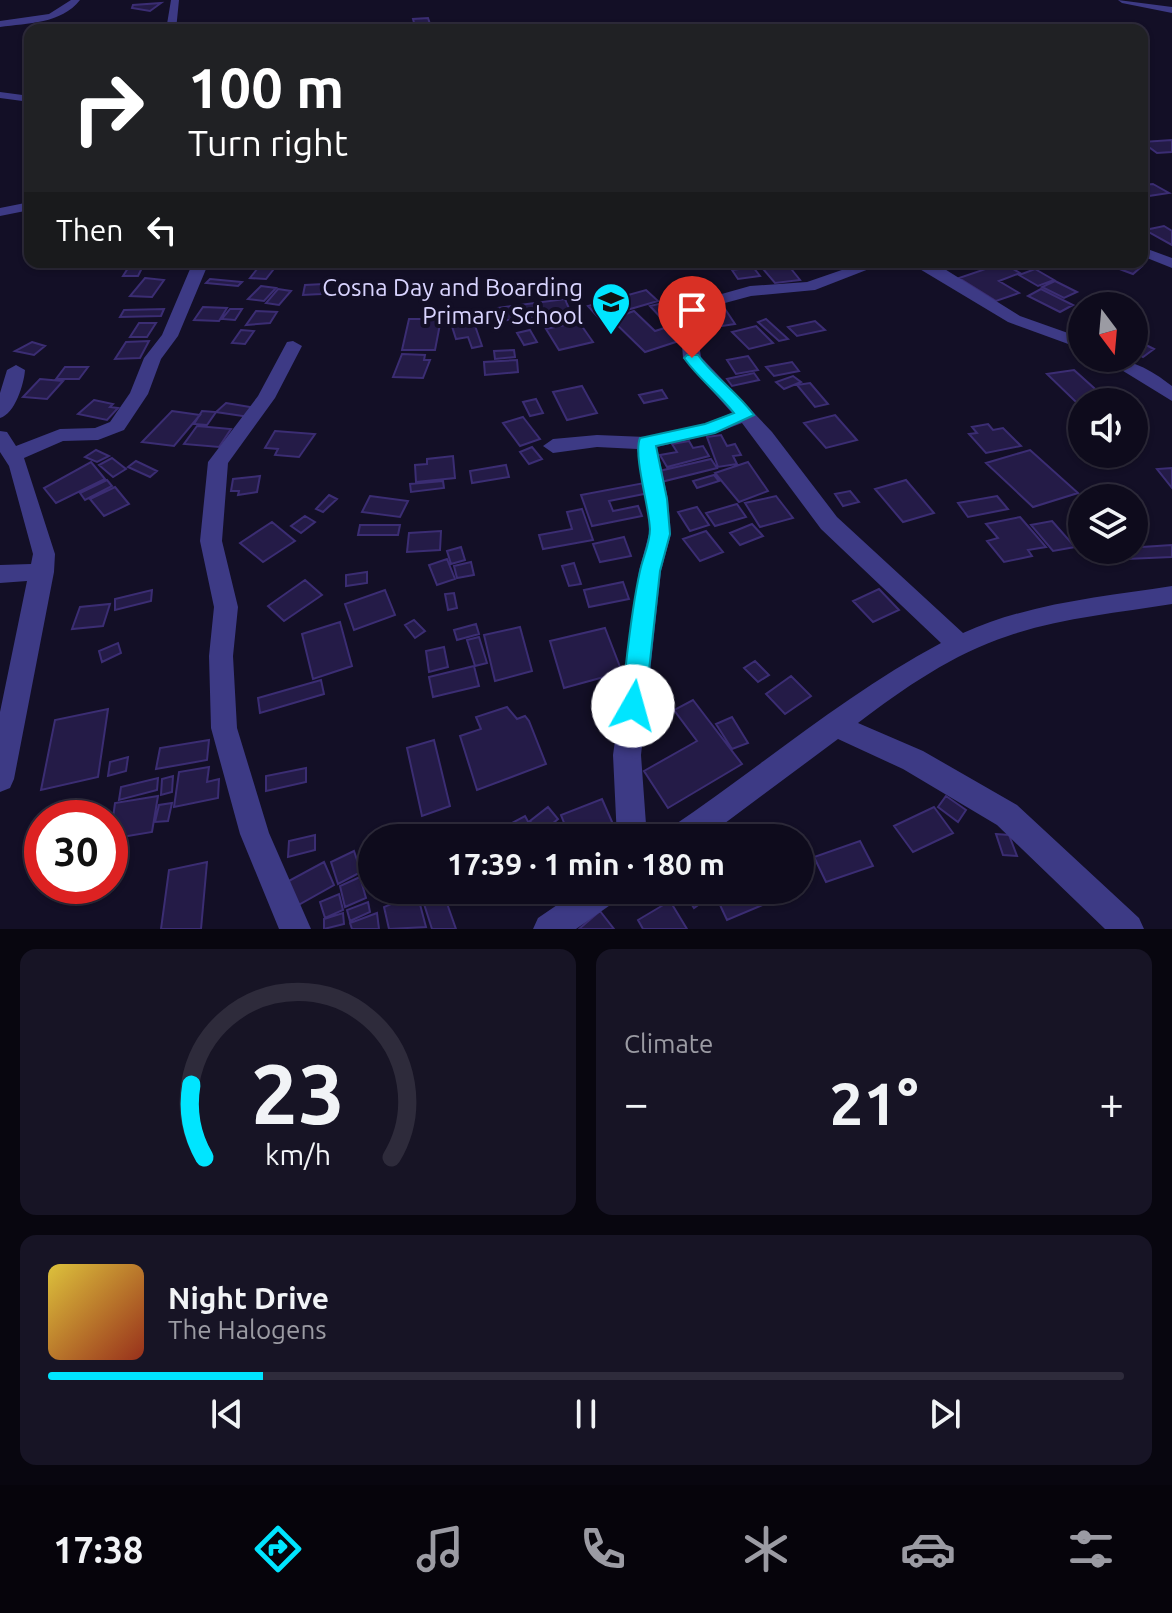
<!DOCTYPE html>
<html lang="en">
<head>
<meta charset="utf-8">
<style>
  body { margin:0; font-family:Ubuntu,sans-serif; background:#171425; color:#f1f3f6; height:100vh; display:flex; flex-direction:column; font-size:30px; white-space:nowrap }
  * { box-sizing:border-box; margin:0 }
  p { font-size:26px; color:#9b9ba3 }
  .icon { flex:none; width:44px; height:44px; fill:none; stroke:currentColor; stroke-width:2; stroke-linecap:round; stroke-linejoin:round }
  .map { position:relative; height:929px; overflow:hidden }
  .side { display:flex; flex-direction:column; gap:20px; padding:20px; background:#08060f; flex:1 }
  .side>* { flex:none }
  .hud { position:absolute; left:24px; top:24px; width:1124px; height:244px; border-radius:16px; box-shadow:0 2px 6px #0004,0 0 0 2px #2e2b3b; background:#202124; color:#fff; overflow:hidden }
  .needle { width:52px; rotate:164deg }
  .fabs { position:absolute; left:1068px; top:292px; display:grid; gap:16px }
  .fabs a { display:grid; place-items:center; width:80px; height:80px; border-radius:50%; background:#0e0b1c; box-shadow:0 2px 6px #0004,0 0 0 2px #2e2b3b; font-size:40px }
  .speed { position:absolute; left:24px; top:800px; display:flex; gap:16px; font-size:40px; font-weight:700; text-align:center }
  .speed>* { display:grid; place-content:center; width:104px; height:104px; border-radius:50%; background:#0e0b1c; box-shadow:0 2px 6px #0004,0 0 0 2px #2e2b3b; line-height:1 }
  .speed .limit { border:12px solid #d22; background:#fff; color:#111 }
  .pin { position:absolute; display:grid; place-items:center; width:68px; height:68px; color:#fff; margin:-82px -34px; border-radius:50% 50% 50% 0; rotate:-45deg; box-shadow:0 0 8px #0007 }
  .pin .icon { rotate:45deg }
  .me { position:absolute; width:88px; margin:-44px; rotate:7deg; stroke-linejoin:round; filter:drop-shadow(0 0 6px #0008) }
  .turn { display:flex; align-items:center; gap:28px; height:168px; padding:0 32px; font-size:36px }
  .turn .icon { width:104px; height:104px; stroke-width:2.5 }
  .turn b { display:block; font-size:56px; line-height:68px }
  .then { display:flex; align-items:center; height:76px; padding:0 32px; background:#0003; gap:16px; font-size:30px }
  .big { font-size:60px; font-weight:700; line-height:1.1 }
  .side .card { flex:1; display:flex; flex-direction:column; justify-content:center; gap:12px; min-width:0; padding:0 28px; border-radius:16px; background:#171425 }
  .side .dial { align-items:center; gap:0 }
  .dial svg { height:208px; overflow:visible; fill:none; stroke:#2e2b3b; stroke-width:7; stroke-linecap:round; text-anchor:middle }
  .dial text { fill:#f1f3f6; stroke:none }
  .song { display:flex; align-items:center; gap:24px }
  .cover { width:96px; height:96px; border-radius:12px; background:linear-gradient(135deg,hsl(50 70% 55%),hsl(10 70% 35%)) }
  .played { height:8px; border-radius:4px; background:linear-gradient(90deg,#00e5ff 20%,#2e2b3b 20%) }
  .keys { display:flex; justify-content:space-around; direction:ltr }
  .heat { display:flex; justify-content:space-between; align-items:center; font-size:44px; direction:ltr }
  .side .tiles { flex:1; display:grid; gap:20px; grid-template-columns:1fr 1fr }
  .card:last-child { grid-column:span 2 }
  .trip { position:absolute; left:358px; top:824px; width:456px; height:80px; border-radius:40px; background:#0e0b1c; box-shadow:0 2px 6px #0004,0 0 0 2px #2e2b3b; font-weight:700; line-height:80px; text-align:center }
  .menu { display:flex; height:128px; justify-content:space-around; align-items:center; background:#06040b; color:#9b9ba3 }
  .menu .icon { width:56px; height:56px }
  .menu .on { color:#00e5ff }
  .menu b { font-size:36px; color:#f1f3f6 }
  .map>svg:first-child { display:block }
  .building { fill:#241b47; stroke:#3b2d73; stroke-width:2 }
  .lines { fill:none; stroke-linecap:round; stroke-linejoin:round }
  .minor { fill:#3d3a85; fill-rule:evenodd }
  .route { fill:#00e5ff; stroke:#0095a6; stroke-width:2 }
  .labels { text-anchor:middle; stroke-width:8; stroke-linejoin:round; paint-order:stroke }
  .far-poi-label { font-size:24px; fill:#d9d4ff; stroke:#130f26; text-anchor:end }
</style>
</head>
<body>
<div class="map">
<svg width="1172" height="929" viewBox="0 0 1172 929">
  <rect width="100%" height="100%" fill="#130f26"/>
  <path class="building" d="M161,3l-11,8 -18,-3 1,-3z
    M428,18l4,12h-16l-3,-11z
    M1172,140v12l-15,1 -15,-11z
    M1153,184l16,9 -27,4v-12z
    M1164,226l8,5v14l-27,-15z
    M221,262h38l-3,5 -38,-1z
    M1109,262h22l11,4 -9,8 -27,-10z
    M1003,263l17,10 -21,8 20,12 -23,8 -37,-23z
    M144,264l-6,12h-15l7,-11z
    M261,264l16,1 -11,14 -16,-1z
    M788,265l12,15 -25,3 -12,-14z
    M753,267l7,9 -22,3 -6,-9z
    M1035,269l19,11 -16,6 -19,-11z
    M145,278l19,2 -12,17 -22,-1z
    M210,279l32,3 -4,4 -32,-3z
    M1055,281l22,11 -13,6 -22,-11z
    M323,284l-2,10 -18,1 2,-10z
    M261,286l15,2 -12,13 -16,-2z
    M278,289l13,2 -12,14 -13,-2z
    M1041,289l32,16 -13,7 -32,-16z
    M646,290l12,11 -59,17 -11,-12z
    M565,299l5,12 -69,10 -4,-13z
    M667,302l14,13 -18,5 -13,-14z
    M203,307l24,1 -8,13 -25,-1z
    M164,309l-3,7 -41,1 4,-7z
    M230,309h12l-7,11 -13,-1z
    M725,309l10,15 -26,4 -10,-15z
    M256,311l21,1 -7,11 -24,2z
    M634,311l21,20 19,-6 14,13 -43,14 -34,-33z
    M472,317l10,29 -10,2 -4,-11 -12,2 -6,-19z
    M409,319h32l-6,31h-33z
    M766,319l22,20 -9,2 -21,-19z
    M815,321l10,9 -28,6 -9,-9z
    M579,322l14,20 -34,8 -13,-21z
    M139,323h17l-9,14h-17z
    M756,326l17,17 -24,6 -17,-17z
    M241,330l13,1 -9,13 -13,-1z
    M530,330l7,12 -13,3 -7,-12z
    M1134,339l20,10 -11,8 -9,-5z
    M149,341l-9,17 -25,1 11,-17z
    M32,342l13,4 -11,9 -19,-4z
    M514,350l1,7 -20,2 -1,-8z
    M402,354l23,1 -1,5h6l-7,18 -30,-1z
    M748,356l10,14 -22,4 -9,-14z
    M517,360l1,12 -33,3 -1,-13z
    M792,362l7,9 -25,5 -8,-9z
    M65,367h23l-9,12h-23z
    M1074,370l30,27 -28,5 -29,-28z
    M754,373l5,7 -27,6 -5,-7z
    M793,376l8,6 -17,7 -8,-7z
    M40,379l23,2 -16,18 -24,-2z
    M810,383l18,21 -13,3 -18,-22z
    M582,386l15,27 -30,7 -14,-28z
    M662,390l5,8 -23,5 -5,-8z
    M536,399l7,14 -13,3 -7,-14z
    M94,400l19,4 -3,3 8,1 -11,12 -29,-6z
    M226,403l30,5 -7,9 -33,-5z
    M172,411l28,4 -26,31 -32,-4z
    M202,411l14,1 -9,13 -13,-1z
    M835,415l22,25 -31,8 -22,-25z
    M523,417l17,22 -20,7 -17,-23z
    M988,424l5,6 10,-2 18,18 -35,7 -17,-19 8,-1 -5,-6z
    M197,426l34,3 -12,18 -35,-3z
    M275,431l40,3 -16,23 -24,-2 3,-6 -13,-1z
    M721,435l6,11 8,-2 6,11 -8,1 4,8 -19,3 -11,-30z
    M689,441l4,7 10,-2 6,10 -42,11 -7,-12 17,-3 -5,-8z
    M532,447l10,12 -13,5 -9,-12z
    M96,450l13,6 -12,6 -12,-5z
    M1030,450l48,43 -45,14 -47,-44z
    M453,456l2,22 -39,4 -1,-17 12,-1v-5z
    M112,458l14,11 -13,8 -14,-12z
    M711,459l6,9 -56,14 -6,-10z
    M136,461l21,10 -7,6 -22,-10z
    M91,462l14,17 -49,24 -12,-15z
    M748,462l20,29 -29,11 -24,-29z
    M506,465l3,12 -37,6 -2,-12z
    M1172,468v20l-15,-19z
    M714,475l5,6 -22,7 -4,-7z
    M260,476l-3,16 -19,3 1,-4h-8l2,-12z
    M107,480l5,6 -27,14 -5,-7z
    M906,480l28,33 -31,9 -28,-33z
    M443,481l1,7 -33,4 -1,-8z
    M644,483l5,10 -40,8 4,10 25,-5 4,10 -50,10 -11,-31z
    M115,487l14,17 -25,12 -14,-17z
    M850,491l9,11 -16,4 -8,-12z
    M329,495l8,4 -14,13 -7,-3z
    M370,496l38,5 -8,16 -38,-5z
    M776,496l17,22 -33,9 -15,-24z
    M997,496l11,13 -40,8 -10,-14z
    M737,504l9,13 -31,9 -9,-13z
    M697,507l12,18 -19,6 -12,-19z
    M582,509l11,31 -50,9 -4,-14 33,-6 -5,-17z
    M305,516l10,6 -14,11 -10,-7z
    M1020,517l26,30 -18,3 4,6 -28,6 -17,-21 11,-3 -12,-14z
    M1052,521l23,26 -22,4 -22,-26z
    M272,522l23,19 -32,21 -23,-19z
    M752,524l11,12 -23,9 -10,-12z
    M360,525h40l-2,10h-40z
    M441,531l-1,19 -33,2 2,-19z
    M706,531l17,21 -23,9 -17,-22z
    M624,537l7,19 -31,6 -7,-18z
    M1172,545v12l-69,3 -6,-10z
    M461,547l4,13 -14,4 -4,-13z
    M447,559l8,20 -18,6 -8,-20z
    M471,562l3,13 -17,3 -3,-12z
    M574,563l7,21 -12,2 -7,-20z
    M367,572v11l-21,3v-11z
    M305,580l17,15 -38,26 -16,-15z
    M623,582l6,17 -40,8 -5,-17z
    M879,589l20,21 -26,12 -20,-21z
    M152,590l-1,11 -36,9v-11z
    M385,590l10,25 -41,15 -9,-26z
    M454,593l3,15 -9,2 -3,-16z
    M110,604l-7,22 -31,3 8,-22z
    M414,620l11,11 -10,7 -10,-13z
    M340,622l12,44 -39,13 -11,-45z
    M476,624l3,10 -22,6 -3,-10z
    M520,627l12,44 -37,10 -11,-46z
    M605,628l17,44 -58,16 -14,-47z
    M479,637l8,26 -12,3 -8,-26z
    M118,643l3,10 -19,9 -3,-11z
    M444,647l4,20 -19,5 -3,-21z
    M755,661l14,14 -11,7 -14,-14z
    M474,666l5,20 -46,11 -4,-20z
    M791,676l20,20 -26,18 -19,-20z
    M321,680l3,14 -64,19 -2,-15z
    M693,700l49,64 -74,44 -24,-37 53,-30 -23,-31z
    M507,707l10,12 8,-3 4,5 17,43 -69,26 -17,-54 21,-7 -5,-12z
    M108,709l-10,68 -57,13 14,-70z
    M732,717l16,26 -16,6 -16,-25z
    M209,740l-2,20 -51,9 4,-21z
    M434,740l16,66 -28,10 -15,-68z
    M128,757l-2,14 -18,5 2,-14z
    M209,767l-2,15 12,-3 -1,19 -44,9 5,-35z
    M306,768v14l-40,9v-15z
    M173,776l-1,16 -11,3 1,-16z
    M158,778l-1,12 -38,10 2,-13z
    M158,796l-6,36 -42,7 5,-36z
    M946,796l20,14 -8,12 -20,-15z
    M602,799l14,32 -19,7h-27l-9,-23z
    M172,803l-4,18 -13,1 4,-17z
    M548,807l10,12 -18,15 -10,-13z
    M934,807l19,26 -40,19 -19,-26z
    M525,816l12,22h-53z
    M996,834l13,1 8,21 -14,-1z
    M315,835v15l-27,7 1,-16z
    M860,841l13,25 -47,16 -12,-25z
    M354,851l7,21 -23,12 -7,-22z
    M207,862l-6,67h-40l8,-59z
    M324,862l10,23 -41,23 -8,-25z
    M360,877l6,21 -21,9 -5,-21z
    M682,890h21l5,8 -14,10z
    M713,890h45l7,14 -38,16z
    M417,893l9,34 -37,2 -5,-22z
    M339,894l4,16 -18,8 -5,-16z
    M444,895l12,34h-24l-8,-25z
    M670,901l17,28h-44l-5,-9z
    M368,902l2,10 -20,9 -3,-11z
    M600,911l14,18h-35z
    M343,913l1,11 -20,5v-10z
    M377,913l2,16h-27l-2,-6z"/>
  <g class="lines">
    <path class="minor" d="M71,0h9c-19,24 -52,23 -80,27v-6l49,-7z
      M171,0h8l-3,30h-10z
      M1118,0l54,7v6l-50,-10z
      M0,92l30,4v6l-30,-4z
      M30,202v8l-30,6v-8z
      M1142,247l30,11v10l-30,-12z
      M193,262h16l-31,74 -17,23 -13,35 -24,36 -26,10 -35,1 -39,17 31,96 -1,18 -40,207 -4,9 -10,4v-80l27,-131 -27,2v-18l31,-1 2,-10 -24,-88 -9,-14v-21l7,1 9,14 44,-17 35,-1 15,-6 20,-29 14,-35 18,-23z
      M865,262h22l-72,28 -64,6 -52,14 -3,15 5,32 71,75 65,85 126,116c66,-30 139,-36 209,-47v18c-55,9 -112,14 -164,32 -55,18 -104,52 -150,87l65,28 94,54 122,113 5,11h-39l-108,-104 -94,-56 -65,-30 -133,99h-40l5,-10c91,-61 175,-134 271,-185l-120,-114 -79,-106 -26,10 -59,14 11,52 3,35 -10,37 -20,184 6,83h-30l-4,-83 26,-184 10,-37 -1,-35 -11,-50 -40,-2 -44,6 -10,-7 10,-7 44,-4 49,2 58,-13 28,-11 -49,-55 -3,-39 6,-15 64,-18 57,-4z
      M908,262l27,1 85,53 62,22v11l-74,-27z
      M293,341l9,5 -27,52 -47,65 -6,78 16,66 -5,49 4,72 32,105 42,96h-32l-39,-95 -29,-106 -2,-72 5,-49 -14,-66 8,-79 50,-66 29,-54z
      M1102,358c28,0 48,11 70,28v15z
      M16,365l9,5c-1,14 -10,44 -25,48v-25l7,-23z
      M579,890h41l-4,11 -40,28h-43l5,-11z"/>
  </g>
  <path class="route" d="M687,355h11c16,22 39,37 56,60l-39,18 -59,13 11,53 3,35 -10,37 -15,135 -4,7 -8,3 -9,-3 -3,-7c6,-45 9,-91 19,-135 3,-14 10,-28 10,-42 -1,-23 -17,-74 -10,-91l65,-14 29,-11c-16,-20 -35,-34 -50,-55z"/>
  <defs>
    <symbol id="school-pin" viewBox="-11 -11 22 30"><path d="M0 17L-7.5 6A9.5 9.5 0 1 1 7.5 6Z" fill="#00e5ff" stroke="#130f26"/><path d="M0-5L7-2L0 1L-7-2ZM-4 1L0 2.5L4 1V4Q0 6-4 4Z" fill="#111"/></symbol>
  </defs>
  <g fill-rule="evenodd">
    <use href="#school-pin" x="589" y="280" width="44" height="60"/>
  </g>
  <g class="labels">
    <g class="far-poi-label">
      <text x="583" y="296">Cosna Day and Boarding<tspan x="583" dy="28">Primary School</tspan></text>
    </g>
  </g>
</svg>
<div class="fabs">
<a><svg class="needle" viewBox="-14 -14 28 28"><path d="M0-13l5 13h-10z" fill="#e53935"/><path d="M0 13l5-13h-10z" fill="#9b9ba3"/></svg></a>
<a><svg class="icon" aria-label="sound" viewBox="0 0 24 24"><path d="M4 9h4l5-4v14l-5-4H4zM17 9q2 3 0 6"/></svg></a>
<a><svg class="icon" aria-label="layers" viewBox="0 0 24 24"><path d="M12 4l9 5-9 5-9-5zM3 14l9 5 9-5"/></svg></a>
</div>
<div class="speed"><div class="limit">30</div></div>
<div class="pin" style="left:692px;top:358px;background:#d93025"><svg class="icon" aria-label="arrive" viewBox="0 0 24 24"><path d="M6 21V4h12l-3 4 3 4H6"/></svg></div>
<svg class="me" style="left:633px;top:706px" viewBox="-20 -20 40 40"><circle r="19" fill="#fff"/><path d="M0-13L10 11 0 6-10 11z" fill="#00e5ff"/></svg>
<div class="trip">17:39 · 1 min · 180 m</div>
<div class="hud">
<div class="turn"><svg class="icon" aria-label="right" viewBox="0 0 24 24"><path d="M7 20v-9h11M14 6l5 5-5 5"/></svg><div><b>100 m</b>Turn right</div></div>
<div class="then">Then<svg class="icon" aria-label="left" viewBox="0 0 24 24"><path d="M17 20v-9H6M10 6l-5 5 5 5"/></svg></div>
</div>
</div>
<section class="side">
<div class="tiles">
<div class="card dial"><svg viewBox="0 0 100 80">
<path d="M14 69A42 42 0 1 1 86 69"/>
<path d="M14 69A42 42 0 0 1 9 41" stroke="#00e5ff"/>
<text x="50" y="56" font-size="32" font-weight="700">23</text>
<text x="50" y="72" font-size="11">km/h</text>
</svg></div>
<div class="card"><p>Climate</p>
<div class="heat"><a>−</a><b class="big">21°</b><a>+</a></div>
</div>
<div class="card">
<div class="song"><i class="cover"></i><div><b>Night Drive</b><p>The Halogens</p></div></div>
<div class="played"></div>
<div class="keys"><svg class="icon" aria-label="previous" viewBox="0 0 24 24"><path d="M18 5L8 12l10 7zM5 5v14"/></svg><svg class="icon" aria-label="pause" viewBox="0 0 24 24"><path d="M8 5v14M16 5v14"/></svg><svg class="icon" aria-label="next" viewBox="0 0 24 24"><path d="M6 5l10 7-10 7zM19 5v14"/></svg></div>
</div>
</div>
</section>
<nav class="menu">
<b>17:38</b>
<svg class="icon on" aria-label="directions" viewBox="0 0 24 24"><path d="M12 3l9 9-9 9-9-9zM9 14v-3h6M13 9l2 2-2 2"/></svg>
<svg class="icon" aria-label="music" viewBox="0 0 24 24"><path d="M9 18V5l10-2v13"/><circle cx="6" cy="18" r="3"/><circle cx="16" cy="16" r="3"/></svg>
<svg class="icon" aria-label="phone" viewBox="0 0 24 24"><path d="M5 4h4l2 5-3 2q2 4 5 5l2-3 5 2v4C11 20 4 13 5 4z"/></svg>
<svg class="icon" aria-label="climate" viewBox="0 0 24 24"><path d="M12 3v18M4 7l16 10M4 17L20 7"/></svg>
<svg class="icon" aria-label="car" viewBox="0 0 24 24"><path d="M5 17H2v-5l4-1 3-4h7l3 4 3 1v5h-3M9 17h6M6 11h13"/><circle cx="7" cy="17" r="2"/><circle cx="17" cy="17" r="2"/></svg>
<svg class="icon" aria-label="filters" viewBox="0 0 24 24"><path d="M4 7h16M4 17h16"/><circle cx="9" cy="7" r="2"/><circle cx="15" cy="17" r="2"/></svg>
</nav>
</body>
</html>
